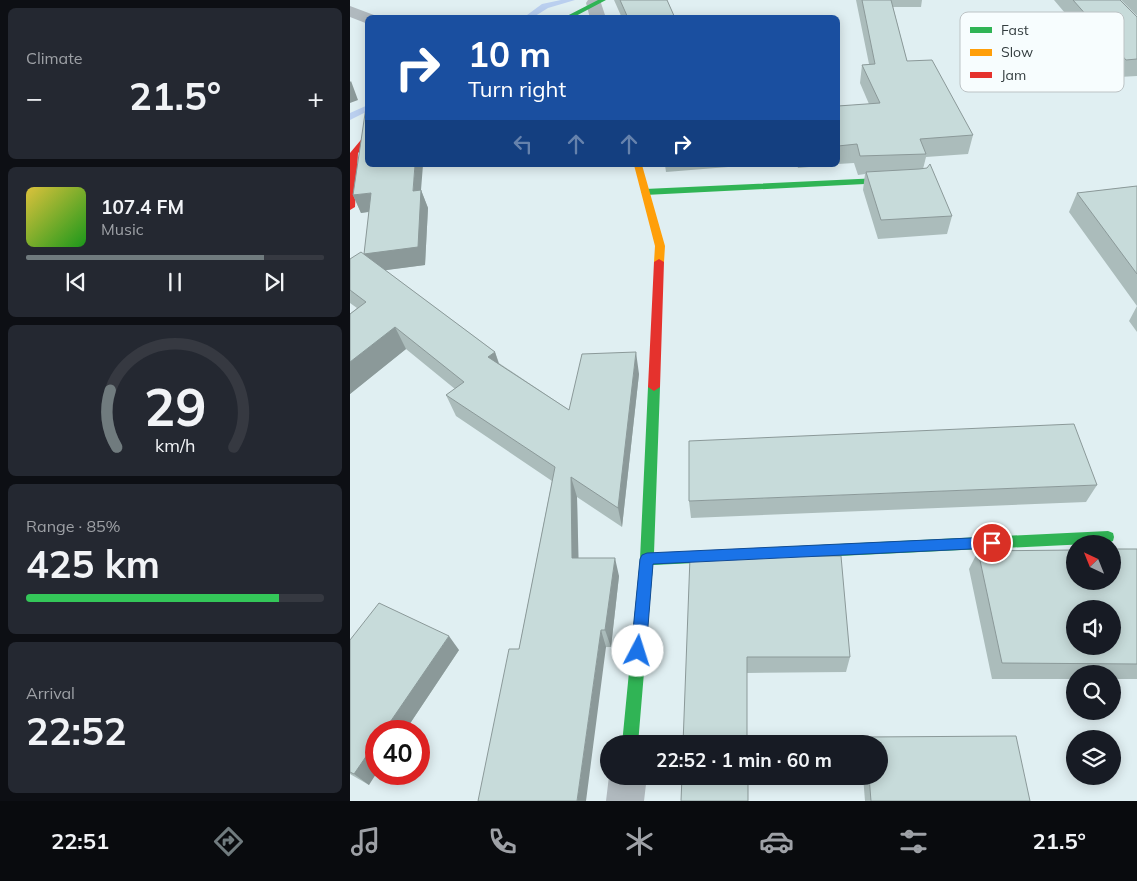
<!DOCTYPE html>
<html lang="en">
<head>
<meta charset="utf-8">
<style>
  body { margin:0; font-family:Mulish,sans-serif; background:#242831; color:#f1f3f6; height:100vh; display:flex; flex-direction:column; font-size:19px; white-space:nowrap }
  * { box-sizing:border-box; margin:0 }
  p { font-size:16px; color:#9ea1a6 }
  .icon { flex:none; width:28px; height:28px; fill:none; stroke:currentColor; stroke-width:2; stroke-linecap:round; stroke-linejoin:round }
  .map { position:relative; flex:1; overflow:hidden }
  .sheet { display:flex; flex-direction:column; gap:8px; padding:8px; background:#0d0f14; width:350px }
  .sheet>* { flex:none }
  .hud { position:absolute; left:15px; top:15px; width:475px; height:152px; border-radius:8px; box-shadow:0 2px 12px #0003; background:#1a4fa0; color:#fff; overflow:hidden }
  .needle { width:32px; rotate:317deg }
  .fabs { position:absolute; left:716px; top:535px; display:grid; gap:10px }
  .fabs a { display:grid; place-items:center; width:55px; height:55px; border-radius:50%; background:#171b24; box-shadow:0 2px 12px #0003; font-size:25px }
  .speed { position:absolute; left:15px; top:720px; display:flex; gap:10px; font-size:25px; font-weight:700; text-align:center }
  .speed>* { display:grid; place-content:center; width:65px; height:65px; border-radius:50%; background:#171b24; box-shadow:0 2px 12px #0003; line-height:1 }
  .speed .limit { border:8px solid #d22; background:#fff; color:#111 }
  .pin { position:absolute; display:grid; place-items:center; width:42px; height:42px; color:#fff; margin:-21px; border:2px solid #fff; border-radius:50%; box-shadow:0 1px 5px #0007 }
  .me { position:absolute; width:55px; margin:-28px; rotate:5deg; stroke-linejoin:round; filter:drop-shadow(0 0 4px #0008) }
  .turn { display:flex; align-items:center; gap:18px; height:105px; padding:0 20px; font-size:22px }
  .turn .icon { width:65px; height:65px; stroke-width:2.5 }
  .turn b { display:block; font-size:35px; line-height:42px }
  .lanes { display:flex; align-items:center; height:48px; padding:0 20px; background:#0003; justify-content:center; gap:25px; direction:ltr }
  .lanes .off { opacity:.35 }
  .big { font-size:38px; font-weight:700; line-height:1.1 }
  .sheet .widget { flex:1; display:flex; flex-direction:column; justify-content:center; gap:8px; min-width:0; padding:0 18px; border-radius:8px; background:#242831 }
  .sheet .dial { align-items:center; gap:0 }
  .dial svg { height:130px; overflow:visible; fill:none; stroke:#363941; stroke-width:7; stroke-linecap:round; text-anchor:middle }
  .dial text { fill:#f1f3f6; stroke:none }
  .song { display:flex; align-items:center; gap:15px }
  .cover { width:60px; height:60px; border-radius:8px; background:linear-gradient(135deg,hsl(50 70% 55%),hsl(120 70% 35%)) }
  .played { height:5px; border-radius:2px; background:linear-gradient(90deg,#707b7e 80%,#363941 80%) }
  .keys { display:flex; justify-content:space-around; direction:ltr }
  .heat { display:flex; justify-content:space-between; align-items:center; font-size:28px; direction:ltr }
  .charge { height:8px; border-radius:4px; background:linear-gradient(90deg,#34c759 85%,#363941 0) }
  .trip { position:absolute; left:250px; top:735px; width:288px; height:50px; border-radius:25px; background:#171b24; box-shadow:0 2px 12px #0003; font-weight:700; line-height:50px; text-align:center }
  .menu { display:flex; height:80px; justify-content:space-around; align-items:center; background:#090b0e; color:#9ea1a6 }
  .menu .icon { width:35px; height:35px }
  .menu .on { color:#707b7e }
  .menu b { font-size:22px; color:#f1f3f6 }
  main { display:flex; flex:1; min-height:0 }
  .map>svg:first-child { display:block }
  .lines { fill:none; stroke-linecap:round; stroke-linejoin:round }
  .stream { fill:#bacfef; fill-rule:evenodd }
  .street { fill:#b0b9be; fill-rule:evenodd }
  .fast { fill:#30b455; fill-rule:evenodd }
  .slow { fill:#ff9f0a; fill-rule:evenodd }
  .jam { fill:#e5322d; fill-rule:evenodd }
  .wall { fill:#abbcbb }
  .shaded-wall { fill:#8b9999 }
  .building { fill:#c7dbda; stroke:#8b9999; fill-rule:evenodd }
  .route { fill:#1a73e8; stroke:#114b97 }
  .key { fill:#f7fdfe; stroke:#bcc3c5; stroke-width:1 }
  .key-label { font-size:14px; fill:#333d3f }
</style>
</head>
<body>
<main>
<section class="sheet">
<div class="widget"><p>Climate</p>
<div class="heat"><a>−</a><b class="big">21.5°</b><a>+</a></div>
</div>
<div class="widget">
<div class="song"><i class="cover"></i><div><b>107.4 FM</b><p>Music</p></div></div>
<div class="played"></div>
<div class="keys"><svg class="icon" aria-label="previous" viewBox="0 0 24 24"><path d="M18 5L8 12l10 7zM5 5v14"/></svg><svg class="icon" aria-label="pause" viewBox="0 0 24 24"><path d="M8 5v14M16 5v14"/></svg><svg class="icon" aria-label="next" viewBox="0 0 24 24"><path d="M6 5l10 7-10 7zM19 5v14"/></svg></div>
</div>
<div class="widget dial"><svg viewBox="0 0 100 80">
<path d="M14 69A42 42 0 1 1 86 69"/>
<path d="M14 69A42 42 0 0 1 10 34" stroke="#707b7e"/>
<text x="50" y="56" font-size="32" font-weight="700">29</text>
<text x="50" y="72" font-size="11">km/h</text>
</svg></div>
<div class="widget"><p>Range · 85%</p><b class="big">425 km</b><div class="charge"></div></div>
<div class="widget"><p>Arrival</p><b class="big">22:52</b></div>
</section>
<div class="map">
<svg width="787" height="801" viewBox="0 0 787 801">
  <rect width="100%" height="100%" fill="#e0eff2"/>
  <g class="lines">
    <path class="stream" d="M211,0h14l-27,8 -16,10h-9l19,-14z
      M18,105v6l-18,9v-7z"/>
    <path class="street" d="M238,0h12l6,18h-16l-4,-15z
      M0,6l24,9 1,3h-7v6l-18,-7z
      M259,776h38l-3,25h-38z"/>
    <path class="fast" d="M248,0h8l-34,18h-9z
      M551,177l4,3 -1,2 -259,13 -4,-3 4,-3z
      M304,383l6,4 -6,166 454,-22 5,2 1,4 -1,4 -5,2 -455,22 -15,179h-16l18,-185 8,-172z"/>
    <path class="slow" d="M284,165h8l23,81 -1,16 -5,3 -5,-3 1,-16z"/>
    <path class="jam" d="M15,135h3v8l-10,10 -3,54 -5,3v-57z
      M309,259l5,3 -4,125 -6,4 -6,-4 6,-125z"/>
  </g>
  <path class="wall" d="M264,0h53l8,18h-53z
    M506,0h66l-1,7h-28l14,54 66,74 -5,19 -42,3 -3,12 29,47 -5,18 -69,5 -15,-49 2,-16 -7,1 -4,-12 -16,1v-58l31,-2 -9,-21 2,-18 7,-1z
    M704,0h66l17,17v59l-18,1z
    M771,0h16v16z
    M315,165h88l-87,7z
    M447,165h34l-33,3z
    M787,186v120l-68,-94 8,-19z
    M71,190l7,18 -3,57 -40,5 110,82 4,11 70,47 70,-36 -17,153 -45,-30 1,61 41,18 -8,71 -92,2 33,-168 -96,-65 -10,-21 9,-6 -49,-40 -56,45v-80l7,-6 -7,-5v-44l14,-4 5,-43 -8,1 -8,-18z
    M787,306v26l-8,-11z
    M747,485l-11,17 -395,16 -2,-17z
    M787,549v130h-25v-5h-37v5h-83l-23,-110 9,-18z
    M340,557l160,100 -4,15 -99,1z
    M0,640l109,10 -54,81h-29l-7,54 -19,-11z
    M515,737l165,64h-165l-2,-25h16v-32h-17z"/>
  <path class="shaded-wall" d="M1,81l7,19 -8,3v-21z
    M65,165h8l-2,25 7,18 -3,57 -53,7 -8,-18 49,-63z
    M21,193l8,17 -18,3 -8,-18z
    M45,327l11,22 -56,45v-32z
    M145,352l7,22 -14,-17z
    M286,352l3,22 -17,153 -4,-19z
    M221,477l6,20 2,79 -7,-18z
    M265,558l4,18 -8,71 -6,-17z
    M251,630l5,17 -20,154h-9z
    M99,636l10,14 -54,81h-21z
    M26,742v32l-7,11 -15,-11z"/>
  <path class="building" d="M270,0h47l8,18h-47z
    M512,0h29l16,61 25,-1 41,75 -53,4 6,15 -66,2 -3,-12 -19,2v-40l42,-3 -18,-38 13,-1z
    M723,0h47l17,17v42l-11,1z
    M16,107h2v58h47l-2,26 8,-1 -3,57 -54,7 7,-61 -18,2z
    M580,164l22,52 -71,4 -15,-48 53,-3 8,-1z
    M787,186v88l-60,-81z
    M11,252l134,100 -7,5 81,53 13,-56 54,-2 -18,156 -47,-31 1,81h43l-10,72h-4l-24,171h-99l31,-152h10l36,-182 -109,-72 18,-13 -69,-55 -45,35v-48l16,-12 -16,-12v-31z
    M724,424l23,61 -408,16v-60z
    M762,549h25v115l-135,-1 -24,-112 97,-1v31h37zM725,609h37v37h-37z
    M491,556l9,101h-103v87h-64l7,-187z
    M29,603l70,33 -65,95h-8v11l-22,32 -4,-2v-132z
    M666,736l14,65h-159l-2,-25h10v-32h-13l-1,-7z
    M332,776h66v25h-67z"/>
  <path class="route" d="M642,537l5,2 2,4 -2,4 -5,1 -339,16 -7,87 -2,5 -6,2 -5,-2 -2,-5 9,-92 2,-4 5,-2z"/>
  <rect x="610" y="12" width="164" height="80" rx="8" class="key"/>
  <rect x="620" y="27" width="22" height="6" fill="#30b455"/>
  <rect x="620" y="49" width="22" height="7" fill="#ff9f0a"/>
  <rect x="620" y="72" width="22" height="6" fill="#e5322d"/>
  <g class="key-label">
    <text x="651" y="35">Fast</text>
    <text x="651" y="57">Slow</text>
    <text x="651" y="80">Jam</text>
  </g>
</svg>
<div class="fabs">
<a><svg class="needle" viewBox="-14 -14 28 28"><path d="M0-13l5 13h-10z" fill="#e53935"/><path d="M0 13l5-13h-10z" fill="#9ea1a6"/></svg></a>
<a><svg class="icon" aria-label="sound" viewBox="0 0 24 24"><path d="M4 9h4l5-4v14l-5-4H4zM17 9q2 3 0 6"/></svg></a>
<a><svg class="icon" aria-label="search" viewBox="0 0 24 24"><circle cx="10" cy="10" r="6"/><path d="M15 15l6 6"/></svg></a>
<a><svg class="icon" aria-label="layers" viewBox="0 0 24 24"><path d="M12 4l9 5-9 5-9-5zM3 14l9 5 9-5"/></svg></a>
</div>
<div class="speed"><div class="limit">40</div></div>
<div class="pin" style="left:642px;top:543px;background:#d93025"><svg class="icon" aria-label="arrive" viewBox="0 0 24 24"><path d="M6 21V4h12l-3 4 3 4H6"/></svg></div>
<svg class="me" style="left:288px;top:651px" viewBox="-20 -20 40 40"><circle r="19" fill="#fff"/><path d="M0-13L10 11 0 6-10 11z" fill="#1a73e8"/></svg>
<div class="trip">22:52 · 1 min · 60 m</div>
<div class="hud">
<div class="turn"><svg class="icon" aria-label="right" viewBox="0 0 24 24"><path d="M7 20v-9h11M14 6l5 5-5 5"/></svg><div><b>10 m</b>Turn right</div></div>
<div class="lanes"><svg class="icon off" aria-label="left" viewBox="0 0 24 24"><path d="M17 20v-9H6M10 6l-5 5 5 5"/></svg><svg class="icon off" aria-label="ahead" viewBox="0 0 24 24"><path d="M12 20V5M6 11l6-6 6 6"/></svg><svg class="icon off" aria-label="ahead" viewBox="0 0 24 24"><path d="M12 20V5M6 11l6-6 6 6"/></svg><svg class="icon" aria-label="right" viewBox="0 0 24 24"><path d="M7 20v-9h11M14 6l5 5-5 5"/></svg></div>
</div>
</div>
</main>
<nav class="menu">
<b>22:51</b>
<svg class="icon on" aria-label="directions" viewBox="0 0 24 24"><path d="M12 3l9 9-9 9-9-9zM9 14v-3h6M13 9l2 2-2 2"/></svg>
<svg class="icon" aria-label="music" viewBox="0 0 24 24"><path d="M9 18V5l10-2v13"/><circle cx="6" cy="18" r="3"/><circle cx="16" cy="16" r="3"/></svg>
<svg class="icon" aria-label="phone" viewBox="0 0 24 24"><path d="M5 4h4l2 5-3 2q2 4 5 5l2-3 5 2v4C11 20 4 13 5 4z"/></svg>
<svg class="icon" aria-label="climate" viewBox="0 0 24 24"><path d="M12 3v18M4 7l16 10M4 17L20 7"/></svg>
<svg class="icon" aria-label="car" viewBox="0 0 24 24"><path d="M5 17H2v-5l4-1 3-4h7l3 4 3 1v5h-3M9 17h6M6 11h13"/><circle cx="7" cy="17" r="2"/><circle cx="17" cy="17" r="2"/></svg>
<svg class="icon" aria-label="filters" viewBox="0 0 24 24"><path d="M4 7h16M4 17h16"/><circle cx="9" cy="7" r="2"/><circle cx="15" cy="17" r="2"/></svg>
<b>21.5°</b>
</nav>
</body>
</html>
